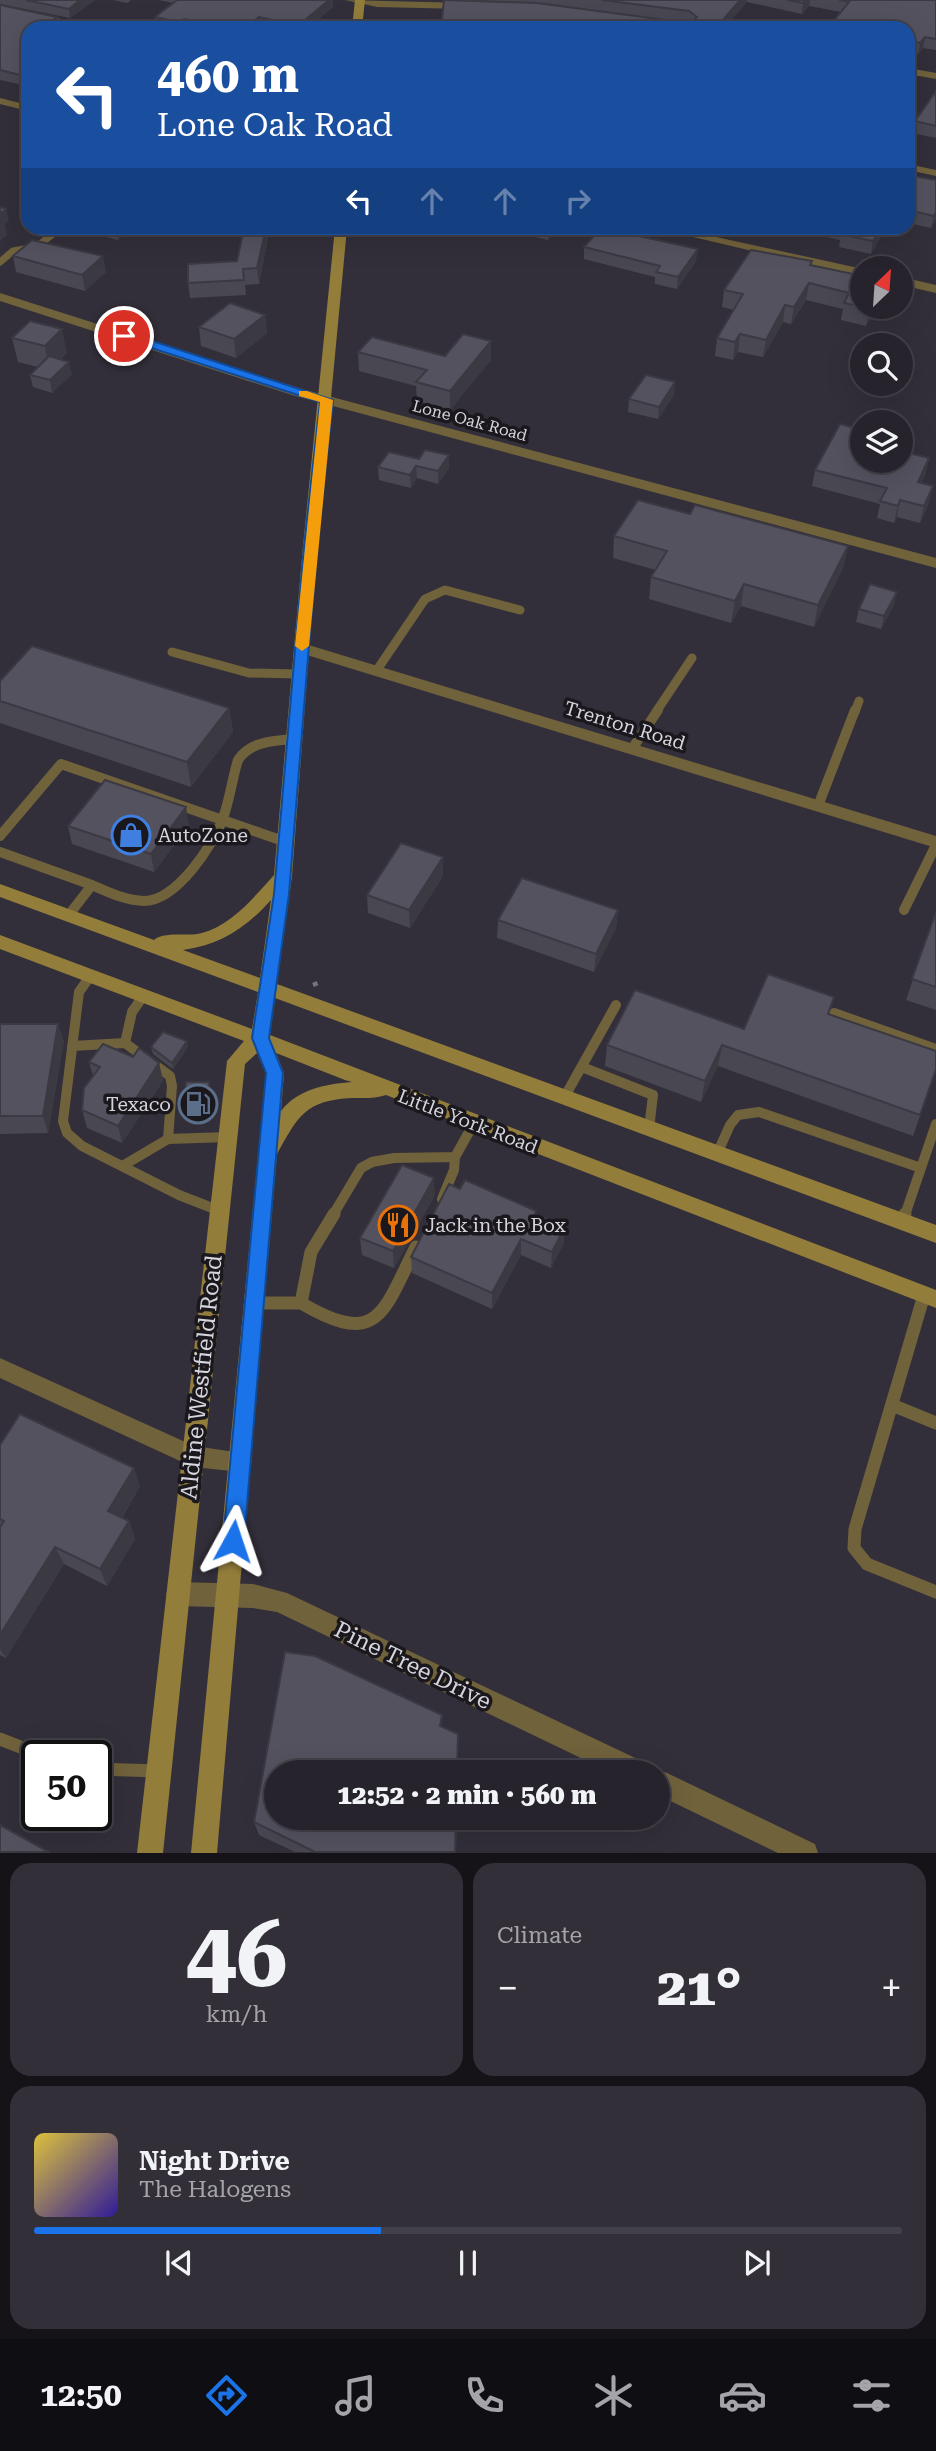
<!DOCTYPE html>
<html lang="en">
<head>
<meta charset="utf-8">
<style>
  body { margin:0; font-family:"Roboto Serif",serif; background:#322f38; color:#f1f3f6; height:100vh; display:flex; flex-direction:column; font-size:26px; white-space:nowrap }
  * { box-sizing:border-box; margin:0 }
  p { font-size:23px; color:#a4a4a9 }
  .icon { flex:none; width:38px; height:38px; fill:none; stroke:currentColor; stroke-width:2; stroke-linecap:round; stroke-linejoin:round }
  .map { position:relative; height:1853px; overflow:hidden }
  .side { display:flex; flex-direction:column; gap:10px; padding:10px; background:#151318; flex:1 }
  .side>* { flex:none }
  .guide { position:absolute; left:21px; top:21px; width:894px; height:214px; border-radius:21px; box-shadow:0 7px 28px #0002,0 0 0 2px #424048; background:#1a4fa0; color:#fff; overflow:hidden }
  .needle { width:46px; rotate:25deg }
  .buttons { position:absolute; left:850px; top:256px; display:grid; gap:14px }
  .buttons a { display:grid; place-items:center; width:63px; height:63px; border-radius:50%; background:#26232c; box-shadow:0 7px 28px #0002,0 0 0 2px #424048; font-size:35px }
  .speed { position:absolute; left:21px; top:1740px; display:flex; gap:14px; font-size:35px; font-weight:700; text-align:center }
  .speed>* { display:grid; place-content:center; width:91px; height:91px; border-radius:50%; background:#26232c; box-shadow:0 7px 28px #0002,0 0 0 2px #424048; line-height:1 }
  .speed .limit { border:4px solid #111; border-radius:10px; background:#fff; color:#111 }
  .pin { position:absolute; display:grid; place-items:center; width:60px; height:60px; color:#fff; margin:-30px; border:4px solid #fff; border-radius:50%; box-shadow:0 2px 7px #0007 }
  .me { position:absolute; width:77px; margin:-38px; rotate:5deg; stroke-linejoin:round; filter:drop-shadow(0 0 5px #0008) }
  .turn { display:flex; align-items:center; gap:24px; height:147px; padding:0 21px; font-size:32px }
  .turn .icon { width:91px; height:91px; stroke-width:2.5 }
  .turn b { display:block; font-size:49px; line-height:60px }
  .lanes { display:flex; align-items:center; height:66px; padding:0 21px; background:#0003; justify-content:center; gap:35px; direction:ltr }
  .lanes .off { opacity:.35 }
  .big { font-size:52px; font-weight:800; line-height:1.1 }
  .side .widget { flex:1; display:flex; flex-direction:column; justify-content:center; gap:10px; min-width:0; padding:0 24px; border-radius:21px; background:#322f38 }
  .side .dial { align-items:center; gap:0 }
  .dial b { font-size:91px; line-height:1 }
  .song { display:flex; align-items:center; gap:21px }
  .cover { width:84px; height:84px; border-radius:10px; background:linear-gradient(135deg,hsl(50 70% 55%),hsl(250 70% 35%)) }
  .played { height:7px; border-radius:4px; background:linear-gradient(90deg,#1a73e8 40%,#424048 40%) }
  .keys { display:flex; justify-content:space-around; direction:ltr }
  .heat { display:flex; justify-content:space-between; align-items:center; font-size:38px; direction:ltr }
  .side .tiles { flex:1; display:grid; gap:10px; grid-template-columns:1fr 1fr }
  .widget:last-child { grid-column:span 2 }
  .trip { position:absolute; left:264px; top:1760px; width:406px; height:70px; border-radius:35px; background:#26232c; box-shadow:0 7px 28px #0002,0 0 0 2px #424048; font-weight:800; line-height:70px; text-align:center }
  .tab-bar { display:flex; height:112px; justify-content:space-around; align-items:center; background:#0f0e12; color:#a4a4a9 }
  .tab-bar .icon { width:49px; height:49px }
  .tab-bar .active { color:#1a73e8 }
  .tab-bar b { font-size:32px; color:#f1f3f6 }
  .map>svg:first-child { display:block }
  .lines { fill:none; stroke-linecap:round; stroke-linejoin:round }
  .path { stroke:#76737d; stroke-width:4.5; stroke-dasharray:5 3.5; stroke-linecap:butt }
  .lane-far3 { stroke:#70623b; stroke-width:7 }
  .lane-far2 { stroke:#70623b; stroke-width:9 }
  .lane-far1 { stroke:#70623b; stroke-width:10 }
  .lane { stroke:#70623b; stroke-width:13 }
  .street { fill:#70623b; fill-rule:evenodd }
  .secondary { fill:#937d3b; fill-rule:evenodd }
  .wall { fill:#484752 }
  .shaded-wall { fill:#3b3942 }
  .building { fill:#54525f; stroke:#3b3942; stroke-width:2 }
  .route { fill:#1a73e8; stroke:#114b97; stroke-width:2 }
  .slow { fill:#f59e0b }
  .labels { text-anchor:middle; stroke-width:7; stroke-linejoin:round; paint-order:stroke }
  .far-street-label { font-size:16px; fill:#d6d4dc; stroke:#1a181d }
  .street-label { font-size:19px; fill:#d6d4dc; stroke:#1a181d }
  .poi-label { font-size:19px; fill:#d6d4dc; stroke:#1a181d; text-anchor:start }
  .near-street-label { font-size:23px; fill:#d6d4dc; stroke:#1a181d }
</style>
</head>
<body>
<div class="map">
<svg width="936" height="1853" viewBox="0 0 936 1853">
  <rect width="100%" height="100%" fill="#332f3a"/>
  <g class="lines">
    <path class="path" d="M313,985l7,-3"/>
    <path class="lane-far3" d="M0,262l13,-11 23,-4 25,-19"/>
    <path class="lane-far2" d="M172,652l77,21 50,1
      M377,670l48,-71 20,-9 75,20
      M656,712l36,-54
      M855,712l4,-11"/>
    <path class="lane-far1" d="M632,749l26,-39
      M818,806l37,-96
      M0,836l61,-72 225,78
      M0,852l92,33
      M904,910l32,-65
      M68,916l24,-31c16,7 34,16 52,16 32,0 69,-55 79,-83 7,-19 9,-39 15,-58 13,-19 35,-19 56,-21
      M91,975l-12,17 -16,129 4,12 15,13 97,49 41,16
      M144,995l-12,17 -7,31 45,33 2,10 -4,53
      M834,1013l102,36
      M72,1046l53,-3
      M582,1067l71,28 -4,34
      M564,1098l52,-93
      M717,1154l13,-29 8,-10 21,-3 162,56 -16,47
      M124,1165l44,-26 60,-2
      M921,1168l15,-44
      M442,1199l12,-29 1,-13
      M333,1215l28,-47 11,-6 22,-4 61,-1 19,-34"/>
    <path class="lane" d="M903,1221l2,-7
      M924,1295l-69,234 -1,19 13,16 69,28
      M254,1303h47l10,-51 23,-38
      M301,1303c78,46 82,9 115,-56
      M892,1405l44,18
      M0,1739l41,16
      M96,1769l62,2"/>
    <path class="street" d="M345,0l120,3 5,3 -5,3 -88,-2z
      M0,6l89,19 5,3h-19l-75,-16z
      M908,68l28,5v6l-28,-5z
      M0,98l28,7v6l-28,-7z
      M908,164l28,6v6l-28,-6z
      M655,228h20l188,41v8z
      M901,277l35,8v8l-35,-8z
      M0,293l302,96 634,169v10l-644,-173 -292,-94z
      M302,643l634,193v12l-639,-196 -3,-4z
      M0,1358l194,88 55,8 3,7 -3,7 -8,4 -48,-5 -193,-89z
      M178,1582l75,2 34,9 361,171 3,9 7,-3 9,3 148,71 3,9h-40l-120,-58v-22h-46l-335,-161 -24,-4 -75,-2 -8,-4 -4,-8 4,-8z"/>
    <path class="secondary" d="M355,0h10l-3,28h-10z
      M335,228h12l-30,318 -25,330 -15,108 659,241v18l-661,-245 -5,37 666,255v18l-550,-213c-11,4 -23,3 -34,3 -46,2 -54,18 -75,56l-60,699h-26l75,-780 -9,-20 -12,11 -82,789h-26l90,-792 17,-20 -244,-92v-14l252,94 6,-37 -258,-95v-13l154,56c11,-9 34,-3 48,-7 30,-8 52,-36 72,-58l29,-329zM271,900l-11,78 -77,-28c37,-5 63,-22 88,-50zM276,1053l69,27 7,2c-26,2 -54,7 -71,29l3,-38z"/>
  </g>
  <path class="wall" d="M0,0h95l-25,18 -70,-14z
    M113,0h18l-4,3z
    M159,0h174v7l-25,21h-147l-5,-1 -1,-10 18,-14z
    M446,0h490v50l-13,-2 -5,6 -10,-2v-24l-67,-16 -32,-6 -7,8 -55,-12 -23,26z
    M0,5l57,12 1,10 -1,1h-29v58l-28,-6z
    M936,91v47l-24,-5 3,-12z
    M908,175l28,5v40l-5,8 -23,-5z
    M79,228h53l-14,12 -38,-10z
    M244,228h26l-11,56 -14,1 1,10 -56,3 -2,-15 49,-22z
    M500,228h58l-10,12 -48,-11z
    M794,228h92l-15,26 -32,-7 1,-7 -47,-11z
    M633,235l63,26 -19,28 -22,-5v-7l-71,-18v-12z
    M13,256l93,16 -21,19 -69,-19z
    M812,261v4l51,11v30h14l-11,20 -25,-6 2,-11 -37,-9 -15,24 -8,-2 -20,35 -25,-5 -5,8 -18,-4 2,-18 17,-28 -12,-3 2,-17z
    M265,315l2,18 -31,25 -35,-12 -2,-19z
    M30,321l37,32 -6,6 11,15 -20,19 -19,-6 -3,-12 8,-8 -20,-5 -6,-24z
    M491,341v19l-41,50 -33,-9 -1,-15 -57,-15 -1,-19 87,4z
    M674,395l-16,24 -30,-7 1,-13z
    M449,455v13l-11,16 -21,-6 -6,10 -32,-8 -1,-13 41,-8z
    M929,458l-4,17 -4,8 8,20 -9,20 -23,-6 -3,6 -17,-5 3,-14 -68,-18 3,-16 48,-10z
    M690,514l158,32 -5,22 -29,59 -73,-21 -10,17 -82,-24 2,-22 5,-7 -43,-12 1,-22z
    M894,605l-13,24 -25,-7 3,-13z
    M0,681l229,27 4,24 -42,55 -191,-64z
    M189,825l-35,47 -82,-28 -4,-18z
    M443,876l-33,52 -42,-15 -1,-18z
    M618,910l-2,18 -22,44 -97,-34 1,-18z
    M936,912v98l-30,-10z
    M834,997l-5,18 107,54 -23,67 -195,-70 -17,36 -96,-36 2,-21 137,-16z
    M0,1024l64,17 -16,92 -48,1z
    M151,1047h37l-15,22 -20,-15z
    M133,1057l26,6 4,18 -41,62 -35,-15 -5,-18 11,-34 -4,-14z
    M209,1082l2,6 -3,31 -23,1 -2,-6z
    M460,1189l76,22v3l28,29 -13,25 -30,-13 -29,54 -80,-36 -1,-16z
    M435,1195l-41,73 -32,-13 -2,-17z
    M0,1445l140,41 -18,32 7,3 6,18 -28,47 -43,-22 -58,94 -6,-3z
    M442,1727l15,91 -1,34h-161l-36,-17 -5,-13z"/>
  <path class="shaded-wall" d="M80,0h15l-25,18 -1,-9z
    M329,0h4v7l-25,21h-8l-1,-3z
    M740,0h7v2l-23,26h-8z
    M806,0h4l-1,6 -7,8 1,-11z
    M57,17l1,10 -12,1v-2z
    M259,17l1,10 -1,1h-15z
    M184,19l1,9h-5l-1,-6z
    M925,37l-2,11 -5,6 2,-11z
    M6,209l3,12 -4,3 2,11 -7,6v-27z
    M936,212v8l-5,8 3,-12z
    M116,228h16l-14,12z
    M266,228h4l-11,56 -2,-16z
    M548,228h10l-10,12z
    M881,228h5l-15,26 2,-13z
    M698,249l-2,12 -19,28 1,-12z
    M103,256l3,16 -21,19 -3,-16z
    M809,283l-3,17 -15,24 3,-17z
    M785,305l-2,17 -20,35 3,-17z
    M871,306h6l-11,20 4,-18z
    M265,315l2,18 -31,25 -2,-19z
    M62,329l5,24 -18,17 -4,-24z
    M740,334l-2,18 -5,8 2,-18z
    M491,341v19l-41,50v-19z
    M69,362l3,12 -20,19 -2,-13z
    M675,382l-1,13 -16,24 1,-12z
    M449,455v13l-11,16v-13z
    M929,458l-4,17 -11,24 4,-17z
    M416,466l1,12 -6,10 -1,-13z
    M933,486l-4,17 -9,20 4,-17z
    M900,500l-3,17 -3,6 4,-17z
    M848,546l-5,22 -29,59 4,-22z
    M744,584l-3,22 -10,17 4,-22z
    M897,592l-3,13 -13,24 3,-13z
    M229,708l4,24 -42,55 -4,-25z
    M186,807l3,18 -35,47 -3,-18z
    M443,857v19l-33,52 -1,-18z
    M618,910l-2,18 -22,44 2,-18z
    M58,1024l6,17 -16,92 -5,-17z
    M187,1041l1,6 -15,22 -1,-6z
    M722,1045l-4,21 -17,36 4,-21z
    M159,1063l4,18 -41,62 -4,-17z
    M209,1082l2,6 -3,31 -1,-6z
    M434,1178l1,17 -41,73 -1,-17z
    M565,1227l-1,16 -13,25 1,-16z
    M521,1239v16l-29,54v-16z
    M134,1468l6,18 -25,43 -7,-18z
    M129,1521l6,18 -28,47 -7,-17z
    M55,1547l9,17 -58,94 -6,-9v-14z"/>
  <path class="building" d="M26,0h54l-11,9z
    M177,0h152l-30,25 -40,-8 -15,11h-11l-49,-9 -5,3 -24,-5z
    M444,0l93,3 129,17h28l3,-3 -8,-6 -87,-11h138l-24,28h-275z
    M787,0h19l-3,3z
    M839,0h97v39l-11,-2 -5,6 -12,-3v-12h-80l21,-26z
    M0,5l57,12 -11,9 8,2h-26v49l-28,-7z
    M936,91v35l-21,-5z
    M908,175l28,5v32l-2,4 -26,-6z
    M0,207l6,2 -6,5z
    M244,228h22l-9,40 -14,1 1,11 -56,3v-19l49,-3z
    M601,228h23l9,2 -3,4 68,15 -20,28 -22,-5 4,-6 -76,-19z
    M841,228h40l-8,13 -32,-7 3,-6z
    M32,240l71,16 -21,19 -69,-19z
    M751,250l61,11 -2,4 53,11v30h8l-1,2 -26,-5 5,-10 -40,-10 -15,24 -9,-2 -19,35 -26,-6 -5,8 -18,-4 26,-44 -19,-4z
    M230,303l35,12 -31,24 -35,-12z
    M30,321l32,8 -17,17 -33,-8z
    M463,334l28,7 -41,50 -34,-9 11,-12 -69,-18 14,-15 73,19z
    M49,356l20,6 -19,18 -20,-5z
    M646,375l29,7 -16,25 -30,-8z
    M840,424l23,6v30h38v-9l28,7 -11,24 15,4 -9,20 -24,-6 -2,6 -18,-5 7,-13 -72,-18z
    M425,450l24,5 -11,16 -22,-5 -6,9 -32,-8 11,-15 30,7z
    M638,500l52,14 5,-9 153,41 -30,59 -74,-21 -9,17 -84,-24 16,-26 -53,-15z
    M870,584l27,8 -13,24 -25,-7z
    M32,646l197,62 -42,54 -187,-61v-20z
    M105,780l81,27 -35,47 -83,-28z
    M401,843l42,14 -34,53 -42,-15z
    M522,878l96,32 -22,44 -98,-34z
    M936,912v75l-24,-8z
    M768,974l66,23 -6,17 108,37v18l-16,46 -198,-70 -17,36 -98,-36 28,-55 109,39z
    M0,1024h58l-15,92h-43z
    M163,1032l24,9 -15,22 -21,-16z
    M103,1044l30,13 6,-9 20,15 -41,63 -36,-16 2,-22 16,-21 -11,-5z
    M186,1082h23l-2,31 -24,1z
    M402,1165l32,13 -41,73 -33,-13z
    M465,1180l71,31 -1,3 30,13 -13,25 -31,-13 -29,54 -81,-36 38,-73 11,5z
    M20,1414l114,54 -26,43 21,10 -29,48 -45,-22 -55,88v-108l4,-6 -4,-2v-74z
    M285,1652l30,4 127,59 -2,11 18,8 -1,39h-181v45h180l-1,34h-140l-61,-30z
    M0,1825l49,27h-49z"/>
  <path class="route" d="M120,333h8l205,67 -16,146 -28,348 -20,144 14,35 -39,468 -3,7 -8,3 -7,-3 -3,-7 43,-468 -14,-35 22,-144 30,-348 16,-144 -200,-64z"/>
  <path class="slow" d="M299,391h8l26,9 -24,246 -7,5 -7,-5 25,-244 -21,-6z"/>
  <defs>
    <symbol id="shop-ring" viewBox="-11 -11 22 22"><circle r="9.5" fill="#1a181d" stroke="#3f7fe0" stroke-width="1.5"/><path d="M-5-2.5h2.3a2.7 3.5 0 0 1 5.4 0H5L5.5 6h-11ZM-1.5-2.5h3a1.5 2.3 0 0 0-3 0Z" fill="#3f7fe0"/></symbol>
    <symbol id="fuel-ring" viewBox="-11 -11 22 22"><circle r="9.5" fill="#1a181d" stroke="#5c6f8a" stroke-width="1.5"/><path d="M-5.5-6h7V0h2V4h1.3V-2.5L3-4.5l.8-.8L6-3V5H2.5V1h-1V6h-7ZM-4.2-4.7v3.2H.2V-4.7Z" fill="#5c6f8a"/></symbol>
    <symbol id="restaurant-ring" viewBox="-11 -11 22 22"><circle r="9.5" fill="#1a181d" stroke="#e8710a" stroke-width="1.5"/><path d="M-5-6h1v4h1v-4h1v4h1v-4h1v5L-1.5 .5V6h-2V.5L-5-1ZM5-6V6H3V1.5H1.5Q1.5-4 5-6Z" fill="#e8710a"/></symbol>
  </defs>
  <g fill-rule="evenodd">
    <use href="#shop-ring" x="109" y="813" width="44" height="44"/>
    <use href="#fuel-ring" x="176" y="1082" width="44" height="44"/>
    <use href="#restaurant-ring" x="376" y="1203" width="44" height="44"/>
  </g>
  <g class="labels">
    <g class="far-street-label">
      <text transform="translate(470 420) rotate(15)" y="6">Lone Oak Road</text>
    </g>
    <g class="street-label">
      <text transform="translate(625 725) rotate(17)" y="7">Trenton Road</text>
      <text transform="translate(468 1121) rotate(21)" y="7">Little York Road</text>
    </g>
    <g class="poi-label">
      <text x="158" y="842">AutoZone</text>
      <text x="171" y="1111" text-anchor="end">Texaco</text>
      <text x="425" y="1232">Jack in the Box</text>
    </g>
    <g class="near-street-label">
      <text transform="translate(201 1377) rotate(-84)" y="8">Aldine Westfield Road</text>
      <text transform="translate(413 1665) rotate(26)" y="8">Pine Tree Drive</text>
    </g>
  </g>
</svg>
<div class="buttons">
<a><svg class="needle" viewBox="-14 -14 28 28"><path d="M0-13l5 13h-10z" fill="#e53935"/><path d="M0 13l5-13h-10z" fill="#a4a4a9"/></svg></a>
<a><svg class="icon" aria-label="search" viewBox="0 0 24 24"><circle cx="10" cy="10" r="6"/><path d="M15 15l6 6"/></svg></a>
<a><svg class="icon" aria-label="layers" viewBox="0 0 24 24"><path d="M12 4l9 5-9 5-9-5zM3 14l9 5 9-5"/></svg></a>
</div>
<div class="speed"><div class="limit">50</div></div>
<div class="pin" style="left:124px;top:336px;background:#d93025"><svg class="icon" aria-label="arrive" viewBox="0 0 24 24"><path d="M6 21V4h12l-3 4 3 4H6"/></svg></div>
<svg class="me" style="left:233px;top:1541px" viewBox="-20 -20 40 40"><path d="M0-17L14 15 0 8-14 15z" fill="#1a73e8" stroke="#fff" stroke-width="4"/></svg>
<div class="trip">12:52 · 2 min · 560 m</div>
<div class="guide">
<div class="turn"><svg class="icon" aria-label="left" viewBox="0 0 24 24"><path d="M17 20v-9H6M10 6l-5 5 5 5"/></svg><div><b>460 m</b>Lone Oak Road</div></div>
<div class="lanes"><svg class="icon" aria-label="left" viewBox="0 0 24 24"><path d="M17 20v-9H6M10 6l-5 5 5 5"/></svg><svg class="icon off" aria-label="ahead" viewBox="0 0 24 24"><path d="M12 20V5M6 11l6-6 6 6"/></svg><svg class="icon off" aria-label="ahead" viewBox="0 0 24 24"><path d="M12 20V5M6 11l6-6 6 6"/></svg><svg class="icon off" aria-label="right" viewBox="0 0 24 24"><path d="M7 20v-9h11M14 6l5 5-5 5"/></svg></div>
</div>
</div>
<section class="side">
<div class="tiles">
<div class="widget dial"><b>46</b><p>km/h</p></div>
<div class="widget"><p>Climate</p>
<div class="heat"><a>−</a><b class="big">21°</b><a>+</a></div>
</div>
<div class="widget">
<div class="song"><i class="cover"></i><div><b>Night Drive</b><p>The Halogens</p></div></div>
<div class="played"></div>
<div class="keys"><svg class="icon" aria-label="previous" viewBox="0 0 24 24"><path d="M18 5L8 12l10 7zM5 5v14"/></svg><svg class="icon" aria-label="pause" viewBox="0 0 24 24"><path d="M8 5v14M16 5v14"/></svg><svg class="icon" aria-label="next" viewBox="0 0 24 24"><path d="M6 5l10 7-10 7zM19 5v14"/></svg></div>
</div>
</div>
</section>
<nav class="tab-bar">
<b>12:50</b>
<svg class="icon active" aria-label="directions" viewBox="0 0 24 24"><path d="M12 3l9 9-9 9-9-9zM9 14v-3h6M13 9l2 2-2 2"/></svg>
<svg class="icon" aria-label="music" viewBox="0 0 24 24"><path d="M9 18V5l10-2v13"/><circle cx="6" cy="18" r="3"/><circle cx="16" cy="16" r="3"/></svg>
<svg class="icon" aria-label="phone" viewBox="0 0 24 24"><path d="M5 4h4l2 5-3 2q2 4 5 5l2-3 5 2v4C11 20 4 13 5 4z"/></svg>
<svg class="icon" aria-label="climate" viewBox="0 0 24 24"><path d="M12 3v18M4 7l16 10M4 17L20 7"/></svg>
<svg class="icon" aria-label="car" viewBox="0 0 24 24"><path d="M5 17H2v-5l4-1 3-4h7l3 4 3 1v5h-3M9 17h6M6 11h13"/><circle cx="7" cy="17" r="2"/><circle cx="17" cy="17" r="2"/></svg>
<svg class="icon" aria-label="filters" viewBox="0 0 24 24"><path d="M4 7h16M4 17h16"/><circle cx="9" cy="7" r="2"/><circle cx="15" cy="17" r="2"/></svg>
</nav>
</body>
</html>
